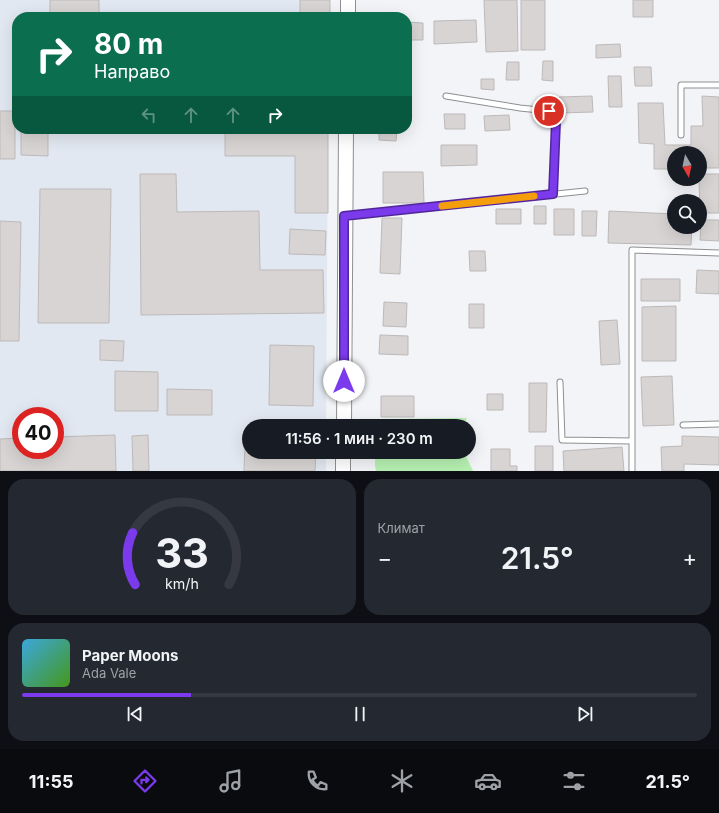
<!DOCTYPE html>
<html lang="ru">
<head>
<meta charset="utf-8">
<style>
  body { margin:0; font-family:Inter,sans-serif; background:#242831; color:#f1f3f6; height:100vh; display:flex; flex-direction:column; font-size:15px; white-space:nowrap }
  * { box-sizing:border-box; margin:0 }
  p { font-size:13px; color:#9ea1a6 }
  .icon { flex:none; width:22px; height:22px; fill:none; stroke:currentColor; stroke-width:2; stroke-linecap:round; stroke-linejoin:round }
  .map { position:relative; height:471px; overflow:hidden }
  .panel { display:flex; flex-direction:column; gap:8px; padding:8px; background:#0d0f14; flex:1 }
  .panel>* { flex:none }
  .top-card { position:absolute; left:12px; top:12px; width:400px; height:122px; border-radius:16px; box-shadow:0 4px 16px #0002; background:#0b6e4f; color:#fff; overflow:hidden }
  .needle { width:26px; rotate:171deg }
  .controls { position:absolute; left:667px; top:146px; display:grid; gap:8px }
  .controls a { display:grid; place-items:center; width:40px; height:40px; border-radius:50%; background:#171b24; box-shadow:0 4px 16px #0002; font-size:20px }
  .speed { position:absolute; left:12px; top:407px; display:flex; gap:8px; font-size:20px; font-weight:700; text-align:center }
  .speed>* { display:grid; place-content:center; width:52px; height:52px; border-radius:50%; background:#171b24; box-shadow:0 4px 16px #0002; line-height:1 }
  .speed .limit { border:6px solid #d22; background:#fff; color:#111 }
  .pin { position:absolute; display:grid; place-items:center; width:34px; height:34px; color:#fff; margin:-17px; border:2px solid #fff; border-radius:50%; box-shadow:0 1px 4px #0007 }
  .me { position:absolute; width:44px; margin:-22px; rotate:0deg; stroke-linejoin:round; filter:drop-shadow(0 0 3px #0008) }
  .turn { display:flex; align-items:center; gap:14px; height:84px; padding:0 16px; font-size:18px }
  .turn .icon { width:52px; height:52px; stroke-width:2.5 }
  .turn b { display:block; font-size:28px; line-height:34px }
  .lanes { display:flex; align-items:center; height:38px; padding:0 16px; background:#0003; justify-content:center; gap:20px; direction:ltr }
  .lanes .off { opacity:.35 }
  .big { font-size:30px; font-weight:600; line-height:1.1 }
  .panel .tile { flex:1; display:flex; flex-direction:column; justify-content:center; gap:6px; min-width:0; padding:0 14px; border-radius:16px; background:#242831 }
  .panel .dial { align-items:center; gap:0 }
  .dial svg { height:104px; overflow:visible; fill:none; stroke:#363941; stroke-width:7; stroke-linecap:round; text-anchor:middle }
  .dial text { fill:#f1f3f6; stroke:none }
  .song { display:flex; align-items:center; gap:12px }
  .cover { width:48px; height:48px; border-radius:6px; background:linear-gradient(135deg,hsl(200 70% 55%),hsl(100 70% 35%)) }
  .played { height:4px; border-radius:2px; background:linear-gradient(90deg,#7c3aed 25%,#363941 25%) }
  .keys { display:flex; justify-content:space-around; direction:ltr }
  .heat { display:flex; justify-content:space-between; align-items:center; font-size:22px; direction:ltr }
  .panel .tiles { flex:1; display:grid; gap:8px; grid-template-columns:1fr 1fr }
  .tile:last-child { grid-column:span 2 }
  .trip { position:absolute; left:242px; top:419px; width:234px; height:40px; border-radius:20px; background:#171b24; box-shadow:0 4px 16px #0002; font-weight:600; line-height:40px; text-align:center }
  .tabs { display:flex; height:64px; justify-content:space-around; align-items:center; background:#090b0e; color:#9ea1a6 }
  .tabs .icon { width:28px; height:28px }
  .tabs .on { color:#7c3aed }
  .tabs b { font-size:18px; color:#f1f3f6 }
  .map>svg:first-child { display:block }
  .built { fill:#e2e8f1; fill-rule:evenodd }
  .green { fill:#b6f0b1 }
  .building { fill:#d7d4d3; stroke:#bdb9b9 }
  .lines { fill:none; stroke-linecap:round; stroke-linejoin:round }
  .lane-casing { stroke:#8d8f91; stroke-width:7 }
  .secondary-casing { stroke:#8d8f91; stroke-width:16 }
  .lane { stroke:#fff; stroke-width:5 }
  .secondary { stroke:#fff; stroke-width:14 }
  .route-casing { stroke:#51269a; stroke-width:10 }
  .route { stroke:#7c3aed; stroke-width:7 }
  .slow { stroke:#f59e0b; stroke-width:7 }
</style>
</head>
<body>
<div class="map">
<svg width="719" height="471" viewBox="0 0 719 471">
  <rect width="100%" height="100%" fill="#f3f4f7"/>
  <path class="built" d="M0,0h329v17h-312v112h311l-2,297h-77v26h77v19h-326zM21,416h34v34h-34z"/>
  <path class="green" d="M467,418l-3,8h-88v-7z
    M375,452h89l9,19h-97l-1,-5z"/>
  <path class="building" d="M50,0h49v17h-49z
    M300,0h30v17h-30z
    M484,0h33l1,51 -32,1z
    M521,0h24v50h-24z
    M633,0h20v17h-20z
    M476,20l1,22 -43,2v-23z
    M407,22l16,1v17h-16z
    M620,44l1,13 -25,1v-13z
    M543,61h10v20l-11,-1z
    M507,62h12v18h-13z
    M634,67h17l1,19h-17z
    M608,76h13l1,31h-13z
    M481,79h13v11l-13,-1z
    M592,96l1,16 -33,1 -1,-16z
    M702,96l17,1v71h-19v-15h-26v16h-20v-25l-15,-1 -1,-40h25l2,42h26v-19h12z
    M0,111h15v48h-15z
    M444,114h21v15h-20z
    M509,115l1,15 -25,1 -1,-15z
    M21,129h27v27l-27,-1z
    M225,129h103v84h-33v-57h-70z
    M379,129h18l-1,12 -17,-1z
    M441,145h36v20l-36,1z
    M383,172h40l1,31h-41z
    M140,174h36l1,38 82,-1 1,59h63l1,43 -183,2z
    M700,174h19v39h-19l-1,-34h1z
    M40,189h71l-2,134h-71z
    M534,206h12v18h-12z
    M496,209h25v15h-25z
    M554,209h20v26h-20z
    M582,211h15l-1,25h-14z
    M609,211l65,3v13h18l-1,18 -83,-2z
    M382,218h20l-2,56 -20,-1z
    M701,220h18v21l-19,-1z
    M0,221l21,1 -2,119h-19z
    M290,229l36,2 -1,24 -36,-1z
    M469,251h16l1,20h-16z
    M697,270l22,1v23l-23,-1z
    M641,279h39v22h-39z
    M384,302l23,1 -1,24 -23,-1z
    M469,304h15v24h-15z
    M676,306v55h-34v-54z
    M617,320l3,44 -19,1 -2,-44z
    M380,335l28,1v19l-29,-1z
    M100,340l24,1 -1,20 -23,-1z
    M270,345l44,1 -1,60 -44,-1z
    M115,371l43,1v39h-43z
    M672,376l2,49 -31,1 -2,-49z
    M529,383h18l-1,49h-17z
    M167,389l45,1v25h-45z
    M487,394h16v16h-16z
    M381,396h33v21h-33z
    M115,435l1,36h-116v-32l21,-1v12h34v-13z
    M148,435l1,36h-16l-1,-35z
    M682,436l37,1v28l-35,-1v7h-22l-1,-24 21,-1z
    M245,446h4v6h67l-1,19h-71z
    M535,446h18v25h-18z
    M622,447l2,24h-60l-1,-20z
    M491,449h19v17h7v5h-26z"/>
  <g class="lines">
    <defs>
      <path id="lane" d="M446,96l74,12 29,3 5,3 2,7 -3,73
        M681,135v-50h38
        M347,216l238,-25
        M560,382l2,58 70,1
        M683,425l36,-1
        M632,471v-221l87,3"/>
      <path id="secondary" d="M348,17v-17
        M344,426l2,-297
        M343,471v-19"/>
    </defs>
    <use href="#lane" class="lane-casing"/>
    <use href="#secondary" class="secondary-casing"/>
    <use href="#lane" class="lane"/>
    <use href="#secondary" class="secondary"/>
  </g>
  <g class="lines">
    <defs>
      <path id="route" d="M344,381v-165l209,-22 3,-73 -2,-7 -5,-3"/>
    </defs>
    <use href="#route" class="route-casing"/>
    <use href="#route" class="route"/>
    <path class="slow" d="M442,206l92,-10"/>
  </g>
</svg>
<div class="controls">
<a><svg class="needle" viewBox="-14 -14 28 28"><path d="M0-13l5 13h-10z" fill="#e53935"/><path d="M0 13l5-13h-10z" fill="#9ea1a6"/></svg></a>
<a><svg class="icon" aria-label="search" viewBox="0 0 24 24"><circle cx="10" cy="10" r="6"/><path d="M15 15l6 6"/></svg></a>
</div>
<div class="speed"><div class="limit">40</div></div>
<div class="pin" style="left:549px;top:111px;background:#d93025"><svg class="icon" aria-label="arrive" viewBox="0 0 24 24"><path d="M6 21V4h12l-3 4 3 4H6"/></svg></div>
<svg class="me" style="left:344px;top:381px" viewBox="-20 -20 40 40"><circle r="19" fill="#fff"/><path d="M0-13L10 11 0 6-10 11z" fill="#7c3aed"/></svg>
<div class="trip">11:56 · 1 мин · 230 m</div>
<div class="top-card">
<div class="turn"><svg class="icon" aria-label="right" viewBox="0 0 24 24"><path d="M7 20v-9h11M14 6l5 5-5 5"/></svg><div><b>80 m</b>Направо</div></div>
<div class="lanes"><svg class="icon off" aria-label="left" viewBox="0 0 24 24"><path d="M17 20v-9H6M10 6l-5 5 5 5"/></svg><svg class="icon off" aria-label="ahead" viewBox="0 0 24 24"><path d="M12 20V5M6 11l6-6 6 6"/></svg><svg class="icon off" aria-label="ahead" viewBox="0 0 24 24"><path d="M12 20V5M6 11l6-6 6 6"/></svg><svg class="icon" aria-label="right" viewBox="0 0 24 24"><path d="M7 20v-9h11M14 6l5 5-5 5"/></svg></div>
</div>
</div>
<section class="panel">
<div class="tiles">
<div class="tile dial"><svg viewBox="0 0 100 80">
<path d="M14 69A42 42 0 1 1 86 69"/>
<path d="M14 69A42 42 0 0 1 12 29" stroke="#7c3aed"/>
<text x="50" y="56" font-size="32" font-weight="700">33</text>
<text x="50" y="72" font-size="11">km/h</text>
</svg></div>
<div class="tile"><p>Климат</p>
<div class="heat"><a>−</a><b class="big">21.5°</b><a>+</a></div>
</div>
<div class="tile">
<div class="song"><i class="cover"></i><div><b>Paper Moons</b><p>Ada Vale</p></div></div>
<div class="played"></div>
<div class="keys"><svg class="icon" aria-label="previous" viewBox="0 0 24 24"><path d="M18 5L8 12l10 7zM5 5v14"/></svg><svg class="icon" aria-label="pause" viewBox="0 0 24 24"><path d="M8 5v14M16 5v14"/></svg><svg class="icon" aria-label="next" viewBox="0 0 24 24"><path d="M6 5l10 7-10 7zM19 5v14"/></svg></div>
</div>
</div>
</section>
<nav class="tabs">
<b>11:55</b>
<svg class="icon on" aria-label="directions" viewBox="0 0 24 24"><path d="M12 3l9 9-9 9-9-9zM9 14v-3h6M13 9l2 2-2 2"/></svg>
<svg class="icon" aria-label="music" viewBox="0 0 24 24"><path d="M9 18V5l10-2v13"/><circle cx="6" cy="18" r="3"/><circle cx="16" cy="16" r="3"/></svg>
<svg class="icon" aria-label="phone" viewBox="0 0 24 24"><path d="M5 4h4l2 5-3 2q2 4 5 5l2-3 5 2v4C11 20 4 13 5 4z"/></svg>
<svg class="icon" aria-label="climate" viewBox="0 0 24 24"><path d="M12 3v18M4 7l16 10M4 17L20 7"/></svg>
<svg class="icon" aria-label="car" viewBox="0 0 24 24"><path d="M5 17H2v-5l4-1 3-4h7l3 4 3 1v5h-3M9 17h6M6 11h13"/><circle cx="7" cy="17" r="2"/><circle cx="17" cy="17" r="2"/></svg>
<svg class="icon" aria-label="filters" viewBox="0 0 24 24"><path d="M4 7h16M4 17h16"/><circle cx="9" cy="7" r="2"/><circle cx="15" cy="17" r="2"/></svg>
<b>21.5°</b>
</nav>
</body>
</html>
